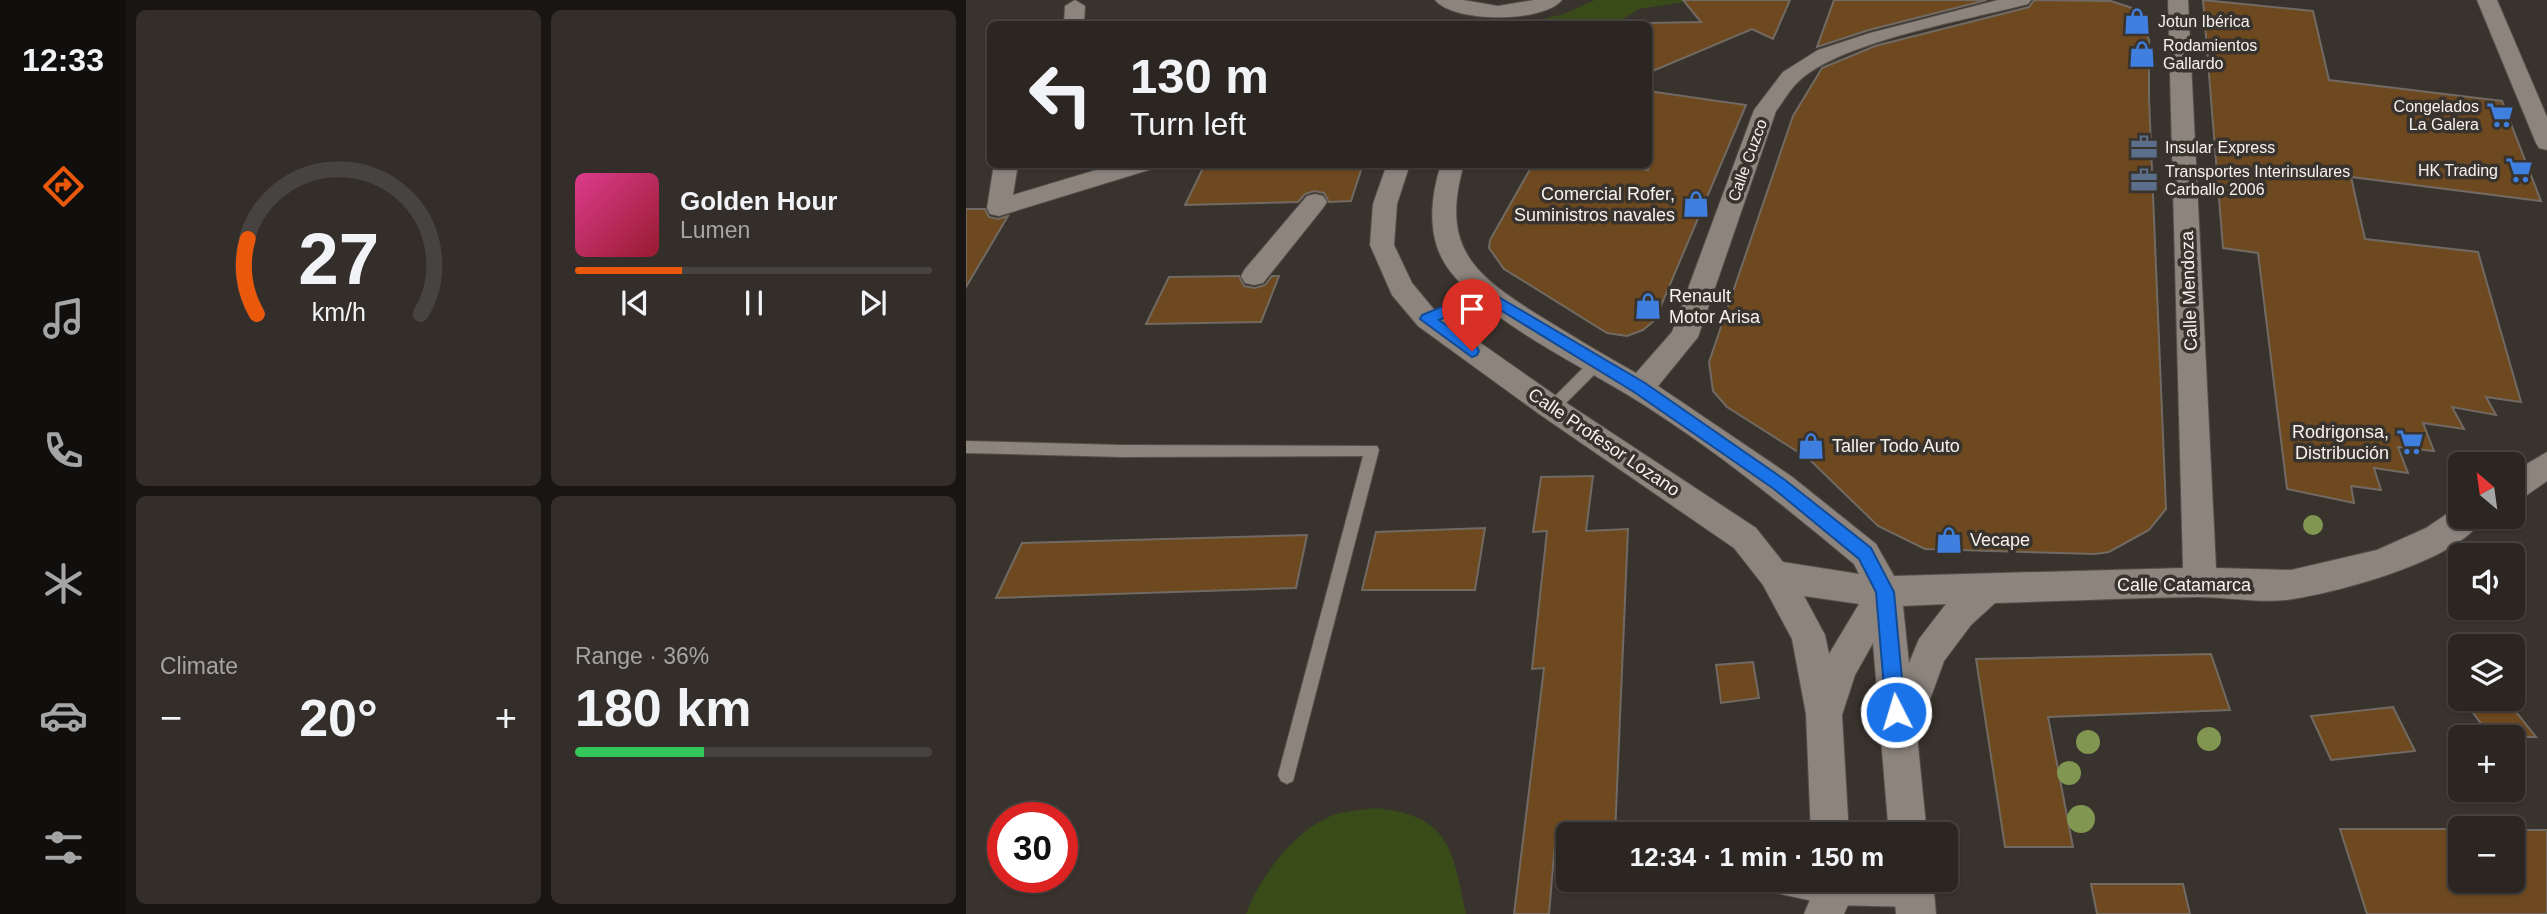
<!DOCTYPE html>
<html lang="en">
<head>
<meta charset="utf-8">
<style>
  body { margin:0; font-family:Arial,sans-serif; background:#332e2a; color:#f1f3f6; height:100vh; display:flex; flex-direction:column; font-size:26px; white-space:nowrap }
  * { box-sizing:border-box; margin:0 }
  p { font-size:23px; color:#a6a5a5 }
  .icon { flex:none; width:38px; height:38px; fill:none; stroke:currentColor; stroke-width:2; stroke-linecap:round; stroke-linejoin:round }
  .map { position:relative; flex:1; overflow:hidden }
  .panel { display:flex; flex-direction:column; gap:10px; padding:10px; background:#181513; width:840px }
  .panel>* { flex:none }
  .guide { position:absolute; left:21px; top:21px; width:665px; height:147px; border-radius:10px; box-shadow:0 2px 5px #0004,0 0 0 2px #474340; background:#2b2622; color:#f1f3f6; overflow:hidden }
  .needle { width:46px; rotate:331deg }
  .tools { position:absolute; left:1482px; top:452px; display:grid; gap:14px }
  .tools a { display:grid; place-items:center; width:77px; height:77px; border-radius:10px; background:#2b2622; box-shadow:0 2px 5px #0004,0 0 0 2px #474340; font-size:35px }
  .speed { position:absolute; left:21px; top:802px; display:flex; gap:14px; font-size:35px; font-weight:700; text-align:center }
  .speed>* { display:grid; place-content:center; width:91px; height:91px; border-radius:50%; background:#2b2622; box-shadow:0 2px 5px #0004,0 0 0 2px #474340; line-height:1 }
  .speed .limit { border:10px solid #d22; background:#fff; color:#111 }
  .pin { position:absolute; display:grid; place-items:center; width:60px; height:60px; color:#fff; margin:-72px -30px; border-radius:50% 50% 50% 0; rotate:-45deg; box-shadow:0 0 7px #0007 }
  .pin .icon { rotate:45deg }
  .me { position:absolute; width:77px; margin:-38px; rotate:355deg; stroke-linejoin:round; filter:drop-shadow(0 0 5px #0008) }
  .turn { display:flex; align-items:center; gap:24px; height:147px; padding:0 28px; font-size:32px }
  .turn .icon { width:91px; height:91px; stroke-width:2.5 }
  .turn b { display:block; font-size:49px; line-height:60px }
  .big { font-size:52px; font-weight:600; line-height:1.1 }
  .panel .tile { flex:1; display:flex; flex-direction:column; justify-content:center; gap:10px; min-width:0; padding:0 24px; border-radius:10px; background:#332e2a }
  .panel .dial { align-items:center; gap:0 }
  .dial svg { height:182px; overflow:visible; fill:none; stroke:#474340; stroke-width:7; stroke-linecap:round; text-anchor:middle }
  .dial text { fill:#f1f3f6; stroke:none }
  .song { display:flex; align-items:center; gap:21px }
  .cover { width:84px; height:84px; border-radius:10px; background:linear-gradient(135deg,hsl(330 70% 55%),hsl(350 70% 35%)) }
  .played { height:7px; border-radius:4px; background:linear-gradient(90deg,#ea580c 30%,#474340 30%) }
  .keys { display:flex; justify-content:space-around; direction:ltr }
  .heat { display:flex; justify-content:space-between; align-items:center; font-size:38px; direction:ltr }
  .charge { height:10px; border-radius:5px; background:linear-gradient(90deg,#34c759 36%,#474340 0) }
  .panel .tiles { flex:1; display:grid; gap:10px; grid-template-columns:repeat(2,1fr) }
  .trip { position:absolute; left:590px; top:822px; width:402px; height:70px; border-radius:10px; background:#2b2622; box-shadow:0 2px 5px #0004,0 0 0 2px #474340; font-weight:600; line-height:70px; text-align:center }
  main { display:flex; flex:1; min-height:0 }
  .menu { display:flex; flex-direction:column; width:126px; justify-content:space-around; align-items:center; background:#110f0e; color:#a6a5a5 }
  .menu .icon { width:49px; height:49px }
  .menu .selected { color:#ea580c }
  .menu b { font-size:32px; color:#f1f3f6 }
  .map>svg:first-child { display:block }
  .green { fill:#394b19 }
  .building { fill:#6e491f; stroke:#716a63; stroke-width:2 }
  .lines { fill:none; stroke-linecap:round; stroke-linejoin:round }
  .lane-casing { stroke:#544f49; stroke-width:2 }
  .street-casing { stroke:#544f49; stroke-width:2 }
  .lane { fill:#8c847d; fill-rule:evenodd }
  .street { fill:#8c847d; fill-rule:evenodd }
  .tree { fill:#809651 }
  .route { fill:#1a73e8; stroke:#114b97; stroke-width:2 }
  .labels { text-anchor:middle; stroke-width:7; stroke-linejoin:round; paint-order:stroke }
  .far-poi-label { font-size:16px; fill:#f6f2ee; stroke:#39332d; text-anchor:start }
  .far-street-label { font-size:16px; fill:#f6f2ee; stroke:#39332d }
  .poi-label { font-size:18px; fill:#f6f2ee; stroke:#39332d; text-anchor:start }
  .street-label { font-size:18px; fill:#f6f2ee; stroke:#39332d }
</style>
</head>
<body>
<main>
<nav class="menu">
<b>12:33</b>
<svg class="icon selected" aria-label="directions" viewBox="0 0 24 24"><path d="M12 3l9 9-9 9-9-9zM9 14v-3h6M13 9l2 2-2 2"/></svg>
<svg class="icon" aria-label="music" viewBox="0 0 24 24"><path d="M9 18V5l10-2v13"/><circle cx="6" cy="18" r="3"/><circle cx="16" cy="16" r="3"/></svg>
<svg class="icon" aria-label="phone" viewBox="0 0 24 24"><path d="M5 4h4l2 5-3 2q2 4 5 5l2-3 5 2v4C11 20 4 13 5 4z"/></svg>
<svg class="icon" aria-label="climate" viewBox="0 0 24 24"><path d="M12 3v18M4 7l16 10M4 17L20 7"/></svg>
<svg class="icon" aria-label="car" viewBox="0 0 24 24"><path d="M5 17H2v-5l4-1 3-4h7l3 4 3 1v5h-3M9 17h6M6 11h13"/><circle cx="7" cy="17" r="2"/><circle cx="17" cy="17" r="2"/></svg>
<svg class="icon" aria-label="filters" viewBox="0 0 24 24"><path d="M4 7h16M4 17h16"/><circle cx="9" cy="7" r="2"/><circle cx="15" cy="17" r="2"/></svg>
</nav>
<section class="panel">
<div class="tiles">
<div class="tile dial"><svg viewBox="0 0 100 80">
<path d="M14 69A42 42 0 1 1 86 69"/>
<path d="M14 69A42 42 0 0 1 10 36" stroke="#ea580c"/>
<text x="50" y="56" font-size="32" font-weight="700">27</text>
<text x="50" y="72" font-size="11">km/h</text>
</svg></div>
<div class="tile">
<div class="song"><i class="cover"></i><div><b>Golden Hour</b><p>Lumen</p></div></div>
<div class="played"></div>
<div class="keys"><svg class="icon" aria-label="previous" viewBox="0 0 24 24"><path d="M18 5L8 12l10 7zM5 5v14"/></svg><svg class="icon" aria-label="pause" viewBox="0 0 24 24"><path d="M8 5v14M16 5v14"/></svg><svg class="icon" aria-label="next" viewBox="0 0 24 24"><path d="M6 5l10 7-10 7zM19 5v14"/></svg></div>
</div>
<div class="tile"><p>Climate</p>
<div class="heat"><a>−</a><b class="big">20°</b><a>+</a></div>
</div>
<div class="tile"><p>Range · 36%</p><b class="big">180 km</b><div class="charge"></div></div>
</div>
</section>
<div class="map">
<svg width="1581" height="914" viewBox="0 0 1581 914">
  <rect width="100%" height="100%" fill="#39332d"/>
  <path class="green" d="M629,0h88l1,2 -45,7 -25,15 -89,-1 39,-9z
    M409,808c75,8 77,39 91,106h-220c14,-37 47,-82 85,-98 13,-5 30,-6 44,-8z"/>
  <path class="building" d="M717,0h107l-17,39 -21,-10 -104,44v-50l53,-1z
    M868,0h153l-118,30 -52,17z
    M1068,0l77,1 24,8 5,4 9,27v58l17,411 -17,21 -40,22 -14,2 -170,-5 -47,-23 -69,-67 -82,-52 -14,-16 -4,-29 84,-246 29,-48 53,-22 154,-39z
    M1237,0l110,11 16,69 173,21 39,100 -190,-24 14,62 113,13 43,150 -35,-5 10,18 -44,-8 12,22 -41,-6 11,28 -36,-4 10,26 -34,-5 7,22 -30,-4 3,17 -67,-14 -29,-236 -35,-5z
    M682,91l98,14 -91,215 -12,10 -16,6 -20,-3 -103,-64 -15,-21 1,-8 43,-76h76l39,6z
    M239,164h158l-12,37 -22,1 -5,-9 -10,-2 -9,3 -7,8 -113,3z
    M0,209h19l4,8 9,2 10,-3 -42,71z
    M273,276l5,10 11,2 10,-3 7,-9h7l-18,46 -115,2 23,-47z
    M627,476l-7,55 42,-2 -13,306h-47v8h-13l-6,71h-35l30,-246 -12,1 15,-138 -14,1 8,-55z
    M519,528l-10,62h-113l14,-58z
    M341,535l-11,53 -300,10 26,-55z
    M1245,654l19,56 -182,7 25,130h-68l-29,-188z
    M787,662l6,36 -38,5 -5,-38z
    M1496,698h43l31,39h-45z
    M1427,707l22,44 -84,9 -20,-44z
    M1374,829h120v51h53v-50h34v84h-180z
    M1125,884h92l7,30h-93z"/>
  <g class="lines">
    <defs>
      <path id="lane" d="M519,289l6,5 -2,3 -58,25h-8l-2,-3 2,-3z
        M630,359l7,5 -2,4 -44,44h-10l-2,-4 2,-4 44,-44z
        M0,441l156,4 255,1 2,4 -86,331 -6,3 -6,-3 -3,-6 85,-319 -241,1 -156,-4z
        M787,880h49l30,7 81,2 7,2 2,7 -2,7 -7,2 -81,-2 -70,-15 -7,-2z"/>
      <path id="street" d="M109,0l10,6 -1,18h-20l1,-18z
        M469,0h28l35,6 36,-6h28c-18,23 -109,23 -127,0z
        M1032,0h33l-3,4c-60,16 -186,37 -229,77 -9,8 -16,21 -23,30l-78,226 -40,49 133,90 85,68 18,32 289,-8 -15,-568h20l28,568 75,2 86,-20 49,-22 34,-23v11h24c-20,43 -145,76 -191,83 -30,5 -65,-2 -96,-2 -67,1 -135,4 -202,6l-24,22 -27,36 -27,74 10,100h-38l-16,-192 -18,32 -13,40 7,120h-38l-5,-121 -14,-75 -29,-54 -29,-37 -192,-132 -124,-90 -26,-31 -22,-50 3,-41 14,-40h23l-13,40 -3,41 18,38 24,29 126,88 194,128 27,34 76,12 -5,-10c-72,-60 -146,-120 -226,-169 -54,-33 -140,-74 -178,-124 -24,-31 -20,-72 -9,-107h23c-25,86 12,112 79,154 31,19 61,37 93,55l36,-41 82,-222 29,-38 35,-22 52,-17zM838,596l55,8 -30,50 -4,-19zM980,604l-27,35 -10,24 -6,-57z
        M1511,0h20l50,117v33l-8,-2 -3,-5z
        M28,164h24l-5,31 103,-31h39l-3,5 -153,47 -9,-2 -3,-6z
        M349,194l8,2 4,6 -4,6 -60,75 -9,2 -9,-2 -4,-7 4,-7 62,-73z
        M1581,452v29l-23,16 -11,4v-29z
        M846,880h40v16l-8,18h-40l8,-19z
        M927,880h40l3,34h-40z"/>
    </defs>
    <use href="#lane" class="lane-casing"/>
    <use href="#street" class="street-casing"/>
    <use href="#lane" class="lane"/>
    <use href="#street" class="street"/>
  </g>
  <g class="tree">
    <circle cx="1347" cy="525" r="10"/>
    <circle cx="1243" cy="739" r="12"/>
    <circle cx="1122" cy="742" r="12"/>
    <circle cx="1103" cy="773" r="12"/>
    <circle cx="1115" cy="819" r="14"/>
  </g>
  <path class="route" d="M519,289l160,94 140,97 86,68 23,44 11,120 -2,7 -7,3 -7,-3 -3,-7 -10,-120 -17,-33 -85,-70 -140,-97 -150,-92 -45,20 38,27 2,4 -2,4 -5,2 -52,-38 2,-4z"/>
  <defs>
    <symbol id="shop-bare" viewBox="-9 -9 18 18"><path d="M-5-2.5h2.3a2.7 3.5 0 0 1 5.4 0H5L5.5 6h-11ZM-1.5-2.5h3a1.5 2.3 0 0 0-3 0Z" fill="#3f7fe0" stroke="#39332d" stroke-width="2.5" paint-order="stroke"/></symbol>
    <symbol id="supermarket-bare" viewBox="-9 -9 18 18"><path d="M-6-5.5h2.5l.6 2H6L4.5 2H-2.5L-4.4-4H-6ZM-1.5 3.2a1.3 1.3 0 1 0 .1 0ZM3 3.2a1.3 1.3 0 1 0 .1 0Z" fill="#3f7fe0" stroke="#39332d" stroke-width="2.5" paint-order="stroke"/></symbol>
    <symbol id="office-bare" viewBox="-9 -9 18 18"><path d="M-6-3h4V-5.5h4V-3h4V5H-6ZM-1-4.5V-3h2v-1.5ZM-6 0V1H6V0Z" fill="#5c6f8a" stroke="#39332d" stroke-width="2.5" paint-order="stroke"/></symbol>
  </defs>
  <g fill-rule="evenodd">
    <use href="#shop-bare" x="1152" y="2" width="38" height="38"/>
    <use href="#shop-bare" x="1157" y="35" width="38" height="38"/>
    <use href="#supermarket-bare" x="1515" y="96" width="38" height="38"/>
    <use href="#office-bare" x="1159" y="128" width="38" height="38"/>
    <use href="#supermarket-bare" x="1534" y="151" width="38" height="38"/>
    <use href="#office-bare" x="1159" y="161" width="38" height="38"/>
    <use href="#shop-bare" x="711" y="185" width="38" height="38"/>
    <use href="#shop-bare" x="663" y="287" width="38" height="38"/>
    <use href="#supermarket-bare" x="1425" y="423" width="38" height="38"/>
    <use href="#shop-bare" x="826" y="427" width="38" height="38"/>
    <use href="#shop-bare" x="964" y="521" width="38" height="38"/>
  </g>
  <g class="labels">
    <g class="far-poi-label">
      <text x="1192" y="27">Jotun Ibérica</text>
      <text x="1197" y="51">Rodamientos<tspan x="1197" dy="18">Gallardo</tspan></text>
      <text x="1513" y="112" text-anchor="end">Congelados<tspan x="1513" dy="18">La Galera</tspan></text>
      <text x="1199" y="153">Insular Express</text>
      <text x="1532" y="176" text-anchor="end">HK Trading</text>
      <text x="1199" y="177">Transportes Interinsulares<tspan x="1199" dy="18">Carballo 2006</tspan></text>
    </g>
    <g class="far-street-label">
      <text transform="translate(781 160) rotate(-70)" y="6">Calle Cuzco</text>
    </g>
    <g class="poi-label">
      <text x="709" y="200" text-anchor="end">Comercial Rofer,<tspan x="709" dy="21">Suministros navales</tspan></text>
      <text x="703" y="302">Renault<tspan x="703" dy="21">Motor Arisa</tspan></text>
      <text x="1423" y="438" text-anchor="end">Rodrigonsa,<tspan x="1423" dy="21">Distribución</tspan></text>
      <text x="866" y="452">Taller Todo Auto</text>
      <text x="1004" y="546">Vecape</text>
    </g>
    <g class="street-label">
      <text transform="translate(1223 291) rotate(-92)" y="6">Calle Mendoza</text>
      <text transform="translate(638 442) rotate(34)" y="6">Calle Profesor Lozano</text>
      <text x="1218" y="591">Calle Catamarca</text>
    </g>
  </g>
</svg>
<div class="tools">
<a><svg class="needle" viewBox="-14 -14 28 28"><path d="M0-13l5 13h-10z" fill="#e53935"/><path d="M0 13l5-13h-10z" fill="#a6a5a5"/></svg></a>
<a><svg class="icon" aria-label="sound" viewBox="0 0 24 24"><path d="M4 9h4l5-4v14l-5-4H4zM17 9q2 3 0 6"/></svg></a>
<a><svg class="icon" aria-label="layers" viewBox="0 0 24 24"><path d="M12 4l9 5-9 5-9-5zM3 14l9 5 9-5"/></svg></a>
<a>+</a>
<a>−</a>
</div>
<div class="speed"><div class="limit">30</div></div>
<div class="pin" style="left:506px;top:351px;background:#d93025"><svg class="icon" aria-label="arrive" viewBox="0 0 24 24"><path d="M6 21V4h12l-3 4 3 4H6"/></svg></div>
<svg class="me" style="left:930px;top:712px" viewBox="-20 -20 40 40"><circle r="17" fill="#1a73e8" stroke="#fff" stroke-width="3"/><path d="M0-11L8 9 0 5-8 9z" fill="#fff"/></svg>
<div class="trip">12:34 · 1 min · 150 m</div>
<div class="guide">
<div class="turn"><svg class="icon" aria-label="left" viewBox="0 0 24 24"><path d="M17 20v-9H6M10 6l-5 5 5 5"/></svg><div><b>130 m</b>Turn left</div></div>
</div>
</div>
</main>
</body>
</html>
